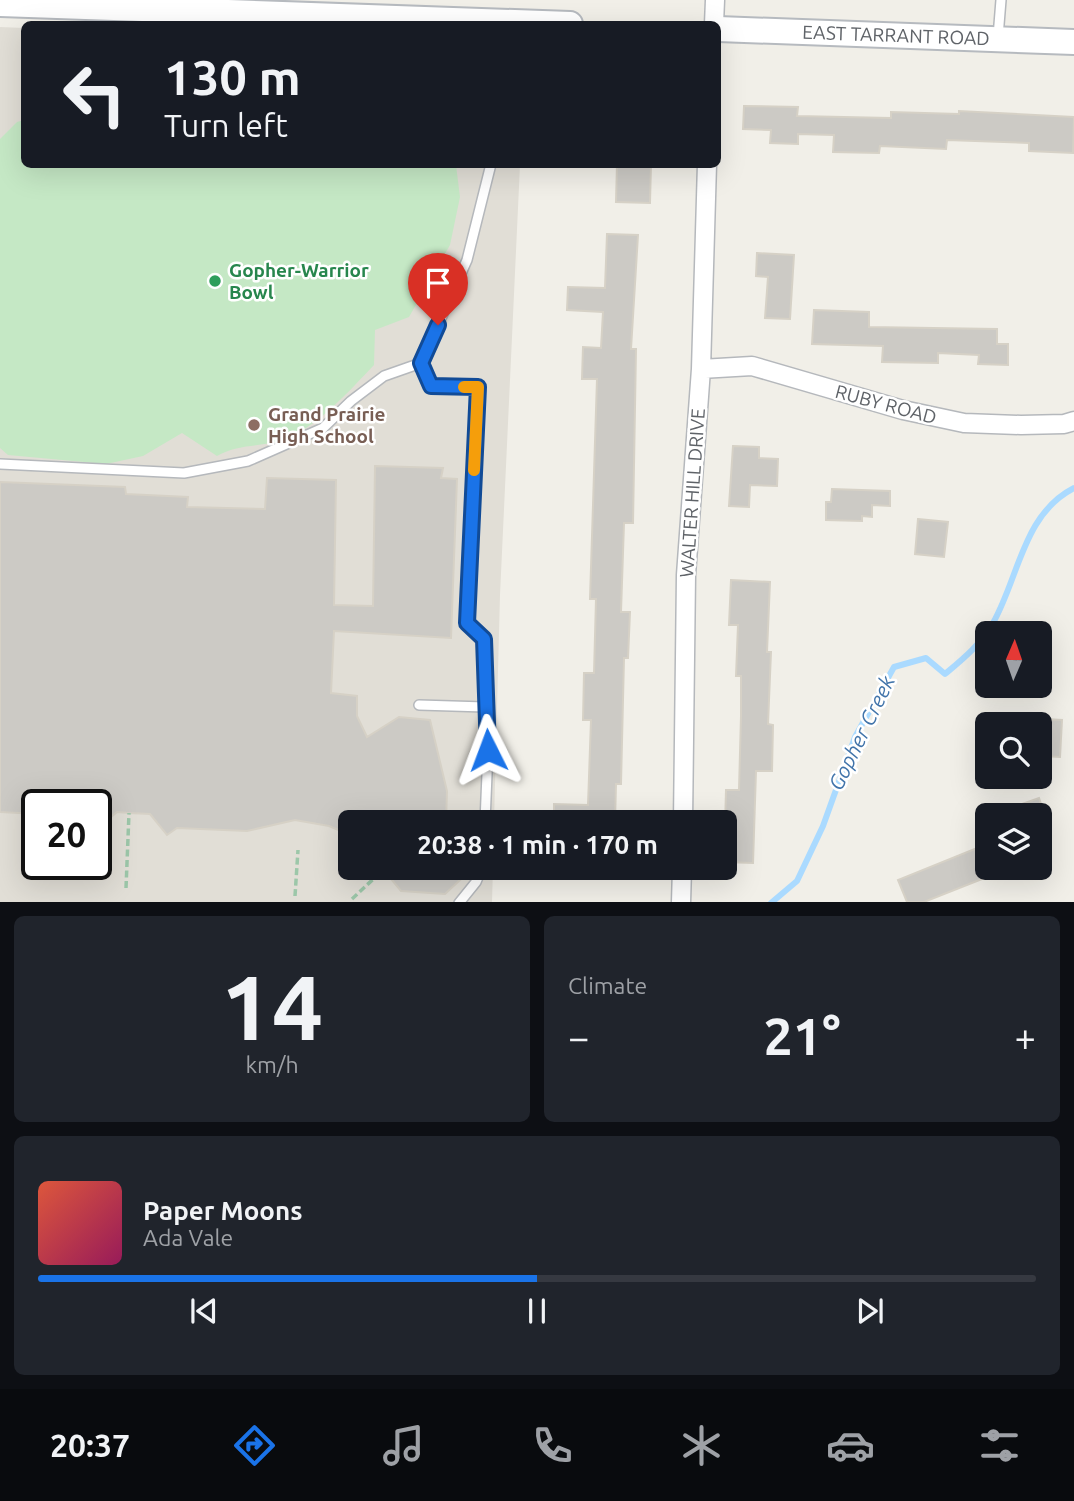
<!DOCTYPE html>
<html lang="en">
<head>
<meta charset="utf-8">
<style>
  body { margin:0; font-family:Ubuntu,sans-serif; background:#20242c; color:#f1f3f6; height:100vh; display:flex; flex-direction:column; font-size:26px; white-space:nowrap }
  * { box-sizing:border-box; margin:0 }
  p { font-size:23px; color:#9ea1a6 }
  .icon { flex:none; width:38px; height:38px; fill:none; stroke:currentColor; stroke-width:2; stroke-linecap:round; stroke-linejoin:round }
  .map { position:relative; height:902px; overflow:hidden }
  .sheet { display:flex; flex-direction:column; gap:14px; padding:14px; background:#0d0f14; flex:1 }
  .sheet>* { flex:none }
  .top-card { position:absolute; left:21px; top:21px; width:700px; height:147px; border-radius:10px; box-shadow:0 7px 28px #0002; background:#171b24; color:#f1f3f6; overflow:hidden }
  .needle { width:46px; rotate:2deg }
  .buttons { position:absolute; left:975px; top:621px; display:grid; gap:14px }
  .buttons a { display:grid; place-items:center; width:77px; height:77px; border-radius:10px; background:#171b24; box-shadow:0 7px 28px #0002; font-size:35px }
  .speed { position:absolute; left:21px; top:789px; display:flex; gap:14px; font-size:35px; font-weight:700; text-align:center }
  .speed>* { display:grid; place-content:center; width:91px; height:91px; border-radius:50%; background:#171b24; box-shadow:0 7px 28px #0002; line-height:1 }
  .speed .limit { border:4px solid #111; border-radius:10px; background:#fff; color:#111 }
  .pin { position:absolute; display:grid; place-items:center; width:60px; height:60px; color:#fff; margin:-72px -30px; border-radius:50% 50% 50% 0; rotate:-45deg; box-shadow:0 0 7px #0007 }
  .pin .icon { rotate:45deg }
  .me { position:absolute; width:77px; margin:-38px; rotate:357deg; stroke-linejoin:round; filter:drop-shadow(0 0 5px #0008) }
  .turn { display:flex; align-items:center; gap:24px; height:147px; padding:0 28px; font-size:32px }
  .turn .icon { width:91px; height:91px; stroke-width:2.5 }
  .turn b { display:block; font-size:49px; line-height:60px }
  .big { font-size:52px; font-weight:700; line-height:1.1 }
  .sheet .card { flex:1; display:flex; flex-direction:column; justify-content:center; gap:10px; min-width:0; padding:0 24px; border-radius:10px; background:#20242c }
  .sheet .dial { align-items:center; gap:0 }
  .dial b { font-size:91px; line-height:1 }
  .song { display:flex; align-items:center; gap:21px }
  .cover { width:84px; height:84px; border-radius:10px; background:linear-gradient(135deg,hsl(10 70% 55%),hsl(330 70% 35%)) }
  .played { height:7px; border-radius:4px; background:linear-gradient(90deg,#1a73e8 50%,#363941 50%) }
  .keys { display:flex; justify-content:space-around; direction:ltr }
  .heat { display:flex; justify-content:space-between; align-items:center; font-size:38px; direction:ltr }
  .sheet .tiles { flex:1; display:grid; gap:14px; grid-template-columns:1fr 1fr }
  .card:last-child { grid-column:span 2 }
  .trip { position:absolute; left:338px; top:810px; width:399px; height:70px; border-radius:10px; background:#171b24; box-shadow:0 7px 28px #0002; font-weight:700; line-height:70px; text-align:center }
  .tab-bar { display:flex; height:112px; justify-content:space-around; align-items:center; background:#090b0e; color:#9ea1a6 }
  .tab-bar .icon { width:49px; height:49px }
  .tab-bar .selected { color:#1a73e8 }
  .tab-bar b { font-size:32px; color:#f1f3f6 }
  .map>svg:first-child { display:block }
  .education { fill:#e1ded6; fill-rule:evenodd }
  .green { fill:#c5e8c5 }
  .lines { fill:none; stroke-linecap:round; stroke-linejoin:round }
  .stream { stroke:#aadaff; stroke-width:6 }
  .building { fill:#cccac5; stroke:#d6d1c6; stroke-width:2 }
  .lane-casing { stroke:#b5b8bc; stroke-width:12 }
  .street-casing { stroke:#b5b8bc; stroke-width:21 }
  .secondary-casing { stroke:#b6babf; stroke-width:28 }
  .path { stroke:#9cc7a9; stroke-width:3.5; stroke-dasharray:7 3.5; stroke-linecap:butt }
  .lane { stroke:#fff; stroke-width:9 }
  .street { stroke:#fff; stroke-width:18 }
  .secondary { stroke:#fff; stroke-width:24 }
  .route-casing { stroke:#114b97; stroke-width:18 }
  .route { stroke:#1a73e8; stroke-width:12 }
  .slow { stroke:#f59e0b; stroke-width:12 }
  .leisure-dot { fill:#2e9e5b; stroke:#fff; stroke-width:2.5 }
  .education-dot { fill:#8d6e63; stroke:#fff; stroke-width:2.5 }
  .labels { text-anchor:middle; stroke-width:5; stroke-linejoin:round; paint-order:stroke }
  .street-label { font-size:19px; fill:#5f6368; stroke:#fff }
  .leisure-label { font-size:19px; font-weight:bold; fill:#27864d; stroke:#fff; text-anchor:start }
  .education-label { font-size:19px; font-weight:bold; fill:#785e54; stroke:#fff; text-anchor:start }
  .water-label { font-size:21px; font-style:italic; fill:#4174aa; stroke:#fff }
</style>
</head>
<body>
<div class="map">
<svg width="1074" height="903" viewBox="0 0 1074 903">
  <rect width="100%" height="100%" fill="#f1efe8"/>
  <path class="education" d="M0,27l24,1v136l496,1 -20,430 -6,227h-144v46h143l-1,34 -492,1zM37,805h59v59h-59z"/>
  <path class="green" d="M24,120v44l432,1 4,32 -10,48 -41,72 -34,13 -1,35c-26,27 -61,68 -99,77 -21,5 -39,3 -58,14l-35,-23 -39,23 -37,8 -98,-9 -8,-7v-309l17,-17z"/>
  <g class="lines">
    <path class="stream" d="M771,903l26,-22 26,-55 32,-89 39,-70 32,-9 19,16c19,-16 35,-29 48,-51 26,-46 30,-109 81,-135"/>
  </g>
  <path class="building" d="M744,106l54,1 -1,9 94,2v-6l68,2v-3l115,6 -1,36 -44,-2v-8l-82,-3 -1,9 -66,-3 -1,7 -46,-1 1,-17 -36,-1v10l-28,-1 1,-13 -28,-1z
    M617,164h34l-1,39 -34,-1z
    M607,234l31,1 -7,114h5l-3,174h-9l-3,89h9l-2,46h-4l-3,126h-5l-1,38h-61v-18l34,1 3,-85h-8l1,-47h10l2,-74h-6l7,-220h-15l1,-32 18,1 2,-36 -36,-2 1,-23 37,1z
    M757,253l37,2 -4,64 -25,-1 3,-41 -12,-1z
    M814,310l55,2v15l128,2v15h11v21l-30,-1 1,-9 -41,-2v10l-56,-1 1,-16 -71,-2z
    M733,446l26,1v11l19,1 -1,27 -27,-1 -1,22 -20,-1z
    M375,466l68,2 -2,10 16,1 -6,159 -117,-7 -3,62 26,3v20l10,21 32,-20 31,3 17,71 -1,31h-96v13l-21,-9 -34,-6 -48,11 -70,-3 -10,7 -17,-21 -21,-1 -12,-1 -21,18v-25h-59v9l-37,-2v-330l125,5 1,7 62,3 -1,10 78,2 2,-31 69,2 -2,125 39,1z
    M832,489l58,2v15l-18,-1v12l-10,-1v5l-36,-1v-18h5z
    M918,519l30,3 -4,35 -29,-3z
    M731,580l39,2 -3,70h4l-3,72 5,1 -1,46h-16l-3,92 -29,-1 2,-72h13l2,-74v-40h-5l2,-51h-9z
    M1045,719l17,1 -2,37 -17,-1z
    M1039,798l6,18h-49v-3z
    M987,844v33l-63,25h-17l-9,-22z
    M382,868h91l-28,26 -44,-3z"/>
  <g class="lines">
    <defs>
      <path id="lane" d="M998,37l3,-37
        M421,363l10,23 47,1 -11,236 16,16 5,111 -3,72
        M0,464l184,9 64,-12 75,-33 28,-27 33,-25 37,-13 46,-103 24,-96
        M419,705l66,2
        M459,903l17,-21 6,-14"/>
      <path id="street" d="M714,24l1,-24
        M701,369l51,-3 151,44 61,13 57,2 43,-1 10,-3
        M683,822l3,-247 15,-206 6,-205
        M681,903l1,-35"/>
      <path id="secondary" d="M0,4l570,20
        M718,29l356,13"/>
    </defs>
    <use href="#lane" class="lane-casing"/>
    <use href="#street" class="street-casing"/>
    <use href="#secondary" class="secondary-casing"/>
    <path class="path" d="M126,888l3,-75
      M295,896l3,-46
      M352,899l32,-30"/>
    <use href="#lane" class="lane"/>
    <use href="#street" class="street"/>
    <use href="#secondary" class="secondary"/>
  </g>
  <g class="lines">
    <defs>
      <path id="route" d="M438,325l-17,38 10,23 47,1 -11,236 17,16 4,111"/>
    </defs>
    <use href="#route" class="route-casing"/>
    <use href="#route" class="route"/>
    <path class="slow" d="M464,387h14l-4,83"/>
  </g>
  <circle class="leisure-dot" cx="215" cy="281" r="7"/>
  <circle class="education-dot" cx="254" cy="425" r="7"/>
  <g class="labels">
    <g class="street-label">
      <text transform="translate(896 35) rotate(2)" y="7">EAST TARRANT ROAD</text>
      <text transform="translate(886 404) rotate(15)" y="7">RUBY ROAD</text>
      <text transform="translate(692 493) rotate(-86)" y="7">WALTER HILL DRIVE</text>
    </g>
    <g class="leisure-label">
      <text x="229" y="277">Gopher-Warrior<tspan x="229" dy="22">Bowl</tspan></text>
    </g>
    <g class="education-label">
      <text x="268" y="421">Grand Prairie<tspan x="268" dy="22">High School</tspan></text>
    </g>
    <g class="water-label">
      <text transform="translate(862 733) rotate(-64)" y="7">Gopher Creek</text>
    </g>
  </g>
</svg>
<div class="buttons">
<a><svg class="needle" viewBox="-14 -14 28 28"><path d="M0-13l5 13h-10z" fill="#e53935"/><path d="M0 13l5-13h-10z" fill="#9ea1a6"/></svg></a>
<a><svg class="icon" aria-label="search" viewBox="0 0 24 24"><circle cx="10" cy="10" r="6"/><path d="M15 15l6 6"/></svg></a>
<a><svg class="icon" aria-label="layers" viewBox="0 0 24 24"><path d="M12 4l9 5-9 5-9-5zM3 14l9 5 9-5"/></svg></a>
</div>
<div class="speed"><div class="limit">20</div></div>
<div class="pin" style="left:438px;top:325px;background:#d93025"><svg class="icon" aria-label="arrive" viewBox="0 0 24 24"><path d="M6 21V4h12l-3 4 3 4H6"/></svg></div>
<svg class="me" style="left:488px;top:750px" viewBox="-20 -20 40 40"><path d="M0-17L14 15 0 8-14 15z" fill="#1a73e8" stroke="#fff" stroke-width="4"/></svg>
<div class="trip">20:38 · 1 min · 170 m</div>
<div class="top-card">
<div class="turn"><svg class="icon" aria-label="left" viewBox="0 0 24 24"><path d="M17 20v-9H6M10 6l-5 5 5 5"/></svg><div><b>130 m</b>Turn left</div></div>
</div>
</div>
<section class="sheet">
<div class="tiles">
<div class="card dial"><b>14</b><p>km/h</p></div>
<div class="card"><p>Climate</p>
<div class="heat"><a>−</a><b class="big">21°</b><a>+</a></div>
</div>
<div class="card">
<div class="song"><i class="cover"></i><div><b>Paper Moons</b><p>Ada Vale</p></div></div>
<div class="played"></div>
<div class="keys"><svg class="icon" aria-label="previous" viewBox="0 0 24 24"><path d="M18 5L8 12l10 7zM5 5v14"/></svg><svg class="icon" aria-label="pause" viewBox="0 0 24 24"><path d="M8 5v14M16 5v14"/></svg><svg class="icon" aria-label="next" viewBox="0 0 24 24"><path d="M6 5l10 7-10 7zM19 5v14"/></svg></div>
</div>
</div>
</section>
<nav class="tab-bar">
<b>20:37</b>
<svg class="icon selected" aria-label="directions" viewBox="0 0 24 24"><path d="M12 3l9 9-9 9-9-9zM9 14v-3h6M13 9l2 2-2 2"/></svg>
<svg class="icon" aria-label="music" viewBox="0 0 24 24"><path d="M9 18V5l10-2v13"/><circle cx="6" cy="18" r="3"/><circle cx="16" cy="16" r="3"/></svg>
<svg class="icon" aria-label="phone" viewBox="0 0 24 24"><path d="M5 4h4l2 5-3 2q2 4 5 5l2-3 5 2v4C11 20 4 13 5 4z"/></svg>
<svg class="icon" aria-label="climate" viewBox="0 0 24 24"><path d="M12 3v18M4 7l16 10M4 17L20 7"/></svg>
<svg class="icon" aria-label="car" viewBox="0 0 24 24"><path d="M5 17H2v-5l4-1 3-4h7l3 4 3 1v5h-3M9 17h6M6 11h13"/><circle cx="7" cy="17" r="2"/><circle cx="17" cy="17" r="2"/></svg>
<svg class="icon" aria-label="filters" viewBox="0 0 24 24"><path d="M4 7h16M4 17h16"/><circle cx="9" cy="7" r="2"/><circle cx="15" cy="17" r="2"/></svg>
</nav>
</body>
</html>
